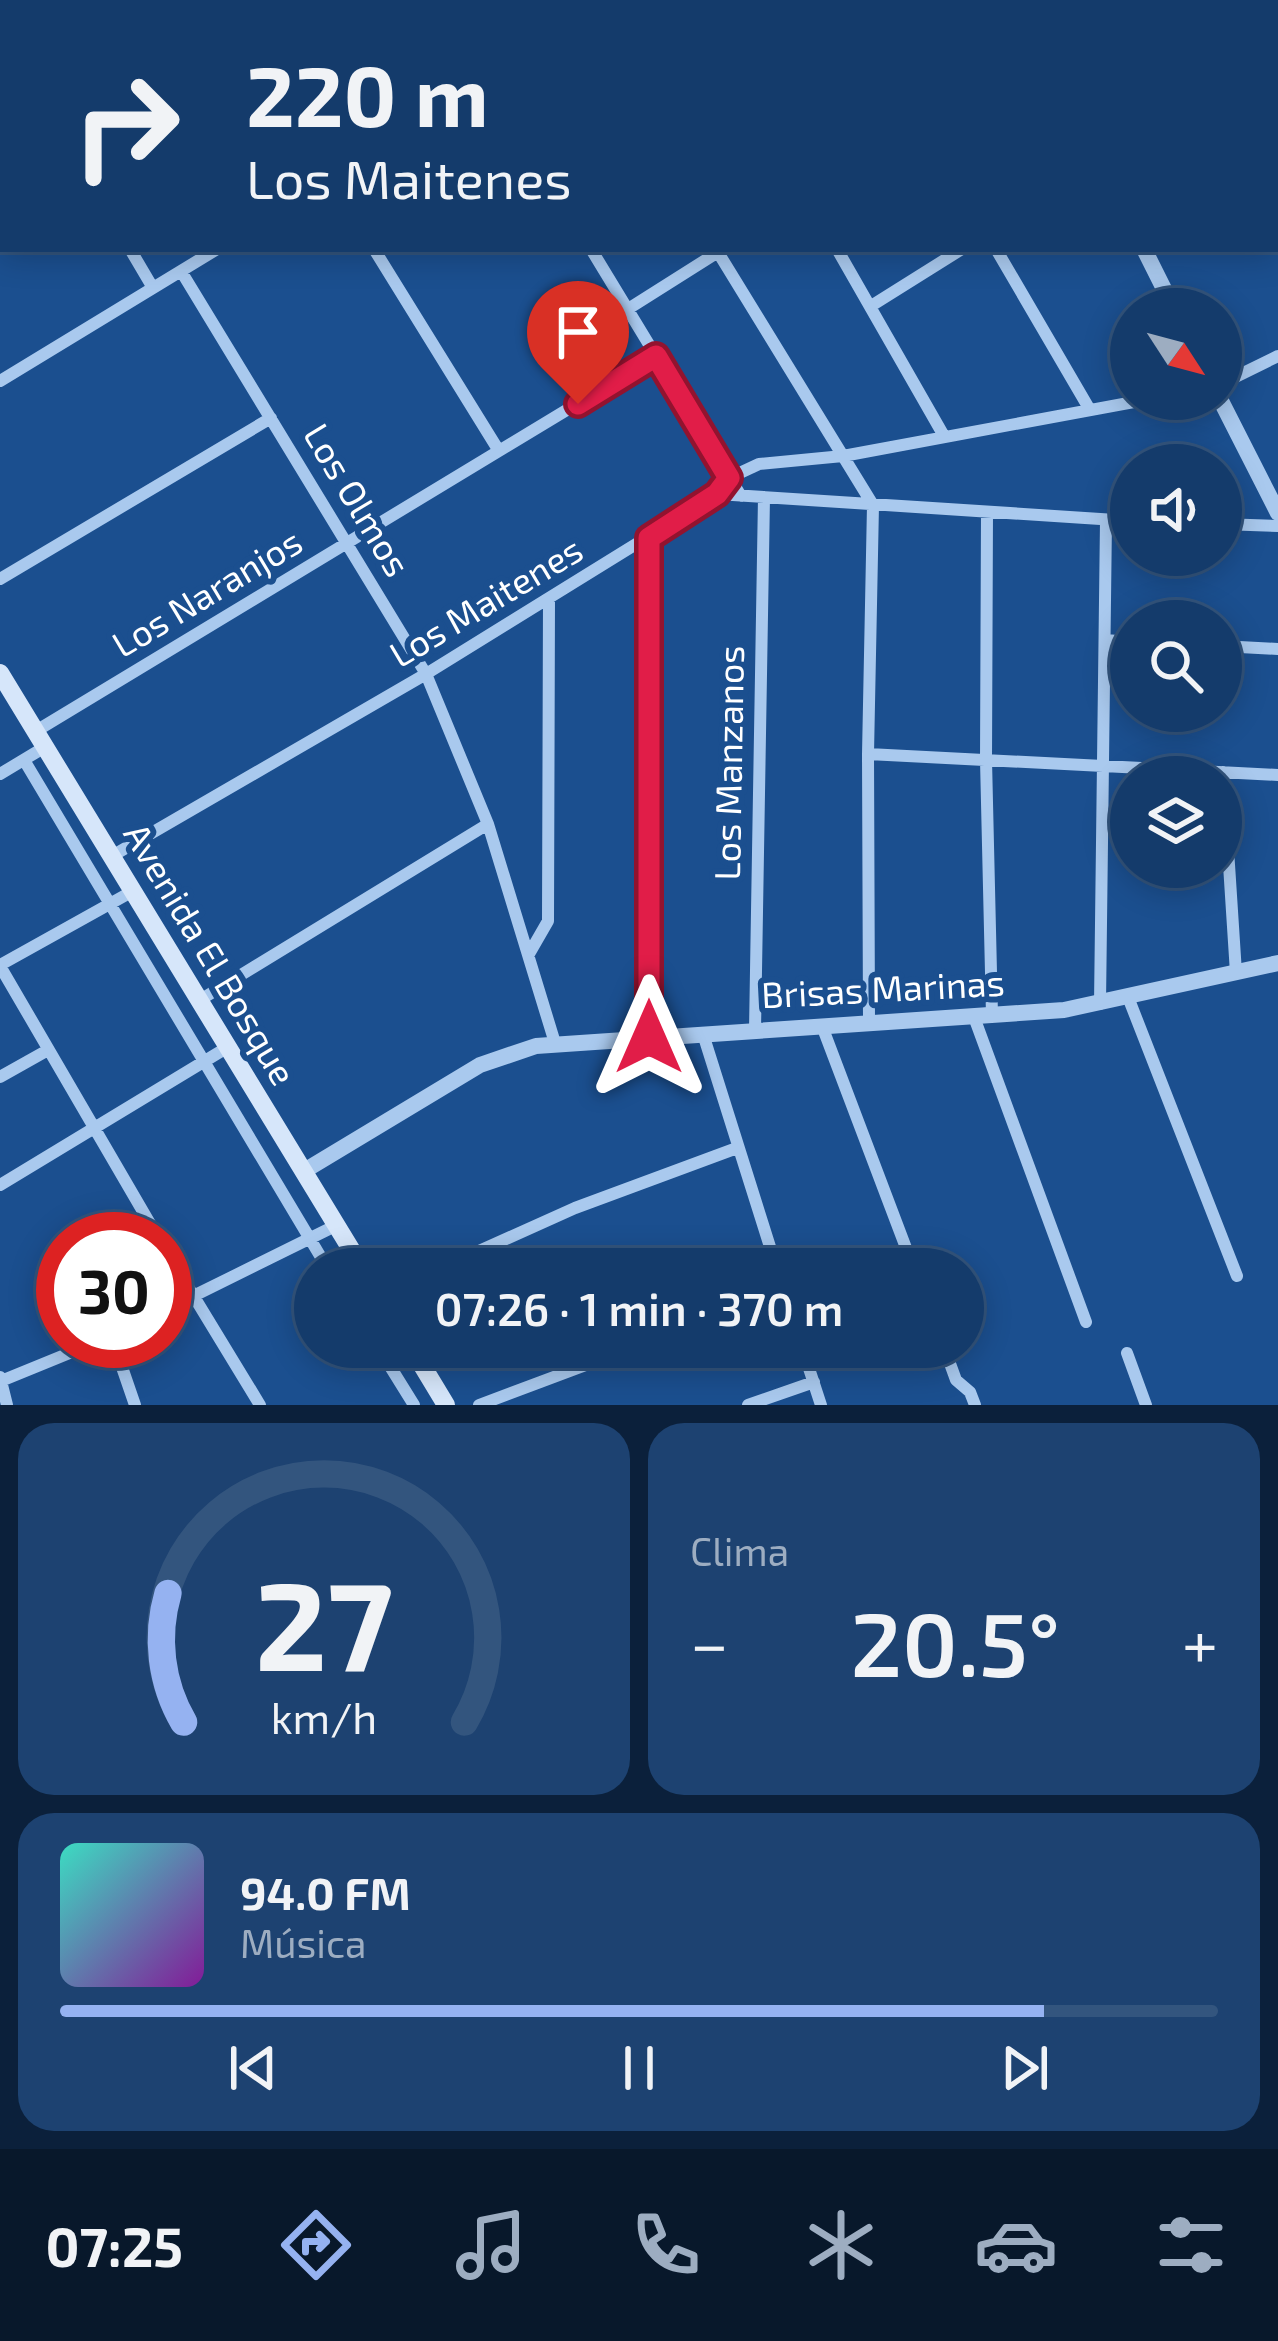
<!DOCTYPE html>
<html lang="es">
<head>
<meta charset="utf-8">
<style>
  body { margin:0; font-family:"Exo 2",sans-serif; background:#1d4271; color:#f1f3f6; height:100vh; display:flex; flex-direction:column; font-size:45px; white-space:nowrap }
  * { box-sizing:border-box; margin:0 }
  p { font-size:39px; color:#9dadc1 }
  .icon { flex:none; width:66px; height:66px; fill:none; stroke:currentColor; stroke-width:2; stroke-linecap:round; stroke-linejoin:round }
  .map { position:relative; height:1405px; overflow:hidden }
  .details { display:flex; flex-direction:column; gap:18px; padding:18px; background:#0b203b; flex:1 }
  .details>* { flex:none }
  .top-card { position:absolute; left:0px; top:0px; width:1278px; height:252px; box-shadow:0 6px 30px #0003,0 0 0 3px #33557e; background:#143b6b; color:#f1f3f6; overflow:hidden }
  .needle { width:78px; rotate:126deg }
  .controls { position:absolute; left:1110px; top:288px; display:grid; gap:24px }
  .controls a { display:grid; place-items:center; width:132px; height:132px; border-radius:50%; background:#143b6b; box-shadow:0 6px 30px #0003,0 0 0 3px #33557e; font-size:60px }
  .speed { position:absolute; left:36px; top:1212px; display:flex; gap:24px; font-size:60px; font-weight:700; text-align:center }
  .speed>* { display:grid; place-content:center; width:156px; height:156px; border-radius:50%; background:#143b6b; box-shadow:0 6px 30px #0003,0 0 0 3px #33557e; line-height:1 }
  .speed .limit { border:18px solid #d22; background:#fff; color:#111 }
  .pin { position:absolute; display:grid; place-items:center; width:102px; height:102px; color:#fff; margin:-123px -51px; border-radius:50% 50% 50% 0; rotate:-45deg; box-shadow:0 0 12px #0007 }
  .pin .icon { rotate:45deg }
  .me { position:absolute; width:132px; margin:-66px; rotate:0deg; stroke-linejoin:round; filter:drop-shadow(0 0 9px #0008) }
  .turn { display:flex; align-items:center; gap:42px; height:252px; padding:0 48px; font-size:54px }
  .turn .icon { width:156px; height:156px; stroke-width:2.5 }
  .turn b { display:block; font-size:84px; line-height:102px }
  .big { font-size:90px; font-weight:600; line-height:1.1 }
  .details .card { flex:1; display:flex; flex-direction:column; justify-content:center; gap:18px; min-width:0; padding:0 42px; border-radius:36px; background:#1d4271 }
  .details .dial { align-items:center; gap:0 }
  .dial svg { height:312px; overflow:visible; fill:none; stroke:#33557e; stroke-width:7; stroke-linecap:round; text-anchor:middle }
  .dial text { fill:#f1f3f6; stroke:none }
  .song { display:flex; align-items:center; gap:36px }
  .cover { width:144px; height:144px; border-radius:18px; background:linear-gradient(135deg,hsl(170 70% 55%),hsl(290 70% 35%)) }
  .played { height:12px; border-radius:6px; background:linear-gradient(90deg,#95b2f1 85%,#33557e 85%) }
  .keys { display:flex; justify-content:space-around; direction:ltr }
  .heat { display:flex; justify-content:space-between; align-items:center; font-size:66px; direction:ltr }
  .details .tiles { flex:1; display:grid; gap:18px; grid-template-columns:1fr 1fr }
  .card:last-child { grid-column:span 2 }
  .trip { position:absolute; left:294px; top:1248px; width:690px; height:120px; border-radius:60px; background:#143b6b; box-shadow:0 6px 30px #0003,0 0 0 3px #33557e; font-weight:600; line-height:120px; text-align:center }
  .menu { display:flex; height:192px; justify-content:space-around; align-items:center; background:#08182b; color:#9dadc1 }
  .menu .icon { width:84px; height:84px }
  .menu .selected { color:#95b2f1 }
  .menu b { font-size:54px; color:#f1f3f6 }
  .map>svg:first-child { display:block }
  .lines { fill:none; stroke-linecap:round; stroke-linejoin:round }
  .minor { stroke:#a9c9ee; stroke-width:12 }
  .tertiary { stroke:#a9c9ee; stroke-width:16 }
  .secondary { stroke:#d6e6fa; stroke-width:18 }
  .route-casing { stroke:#92132f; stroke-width:30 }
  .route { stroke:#e11d48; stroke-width:21 }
  .labels { text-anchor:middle; stroke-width:12; stroke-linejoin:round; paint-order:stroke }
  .street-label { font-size:36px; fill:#fff; stroke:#1b4f8f }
</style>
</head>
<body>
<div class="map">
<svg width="1278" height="1405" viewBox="0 0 1278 1405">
  <rect width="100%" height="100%" fill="#1b4f8f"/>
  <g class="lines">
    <path class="minor" d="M141,0l2,3
      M222,0l1,3
      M694,0l2,3
      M356,3l5,-3
      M624,3l5,-3
      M816,3l4,-3
      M1275,4l3,-2
      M0,27l3,6
      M0,180l3,-2
      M1275,183l3,-1
      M130,249l23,39
      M374,249l125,202
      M591,249l150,247
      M716,249l157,256 -5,249 1,269
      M837,249l107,187
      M996,249l94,161
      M181,271l245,403 62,150 67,219
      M871,306l91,-57
      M628,309l95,-60
      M0,381l217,-132
      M1221,384l57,-28
      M717,494l12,-16 30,-14 84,-8 307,-57
      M987,512l-1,248 6,255
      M1221,524l57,2
      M0,579l271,-161
      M1105,640l26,2
      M1221,646l57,3
      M36,731l620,-375
      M868,754l410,21
      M24,760l304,509
      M1223,772l13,201
      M0,774l45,-27
      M112,856l314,-182 291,-180 414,27
      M529,954l19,-33 1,-323
      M0,965l133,-74
      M0,966l159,273
      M1128,997l109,279
      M200,1000l288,-176
      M1100,1004l6,-484
      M974,1017l112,305
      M822,1026l92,243
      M755,1030l9,-533
      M703,1034l74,235
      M649,1037v-499
      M0,1077l48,-27
      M0,1185l228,-138
      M165,1249l95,156
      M439,1269l136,-61 162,-60
      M165,1310l172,-85
      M113,1341l22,64
      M378,1347l36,58
      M802,1347l19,58
      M944,1347l12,33 14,12 5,13
      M1127,1353l19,52
      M0,1377l7,28
      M1,1381l98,-40
      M479,1405l155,-58
      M748,1405l66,-23"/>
    <path class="tertiary" d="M1020,0l1,3
      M1144,249l30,60
      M1220,399l58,114
      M304,1171l176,-106 56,-19 528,-36 214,-47"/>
    <path class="secondary" d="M0,673l363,596
      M411,1347l35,58"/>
  </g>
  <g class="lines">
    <defs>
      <path id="route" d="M578,404l78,-48 73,122 -12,16 -68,44v499"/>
    </defs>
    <use href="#route" class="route-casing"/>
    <use href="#route" class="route"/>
  </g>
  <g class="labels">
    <g class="street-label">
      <text transform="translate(357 500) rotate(59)" y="13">Los Olmos</text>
      <text transform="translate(207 593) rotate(-31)" y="13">Los Naranjos</text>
      <text transform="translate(486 602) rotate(-31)" y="13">Los Maitenes</text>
      <text transform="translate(729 763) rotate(-89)" y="13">Los Manzanos</text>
      <text transform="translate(210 954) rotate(59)" y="13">Avenida El Bosque</text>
      <text transform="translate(883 989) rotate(-3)" y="13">Brisas Marinas</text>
    </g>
  </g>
</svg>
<div class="controls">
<a><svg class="needle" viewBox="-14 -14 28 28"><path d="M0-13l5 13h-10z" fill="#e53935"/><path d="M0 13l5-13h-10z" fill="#9dadc1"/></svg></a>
<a><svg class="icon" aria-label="sound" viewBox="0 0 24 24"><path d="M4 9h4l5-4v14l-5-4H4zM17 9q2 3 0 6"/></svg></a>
<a><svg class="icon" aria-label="search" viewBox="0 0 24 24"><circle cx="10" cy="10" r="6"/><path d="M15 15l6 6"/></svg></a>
<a><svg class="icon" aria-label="layers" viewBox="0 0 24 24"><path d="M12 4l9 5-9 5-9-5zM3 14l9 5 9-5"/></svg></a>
</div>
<div class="speed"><div class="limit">30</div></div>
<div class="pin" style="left:578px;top:404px;background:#d93025"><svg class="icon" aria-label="arrive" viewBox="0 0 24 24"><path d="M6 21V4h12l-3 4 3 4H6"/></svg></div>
<svg class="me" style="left:649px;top:1037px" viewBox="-20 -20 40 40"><path d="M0-17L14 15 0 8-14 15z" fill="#e11d48" stroke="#fff" stroke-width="4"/></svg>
<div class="trip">07:26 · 1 min · 370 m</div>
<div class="top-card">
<div class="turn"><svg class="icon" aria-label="right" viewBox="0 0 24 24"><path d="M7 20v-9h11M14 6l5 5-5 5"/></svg><div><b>220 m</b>Los Maitenes</div></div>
</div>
</div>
<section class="details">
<div class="tiles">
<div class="card dial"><svg viewBox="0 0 100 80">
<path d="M14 69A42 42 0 1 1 86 69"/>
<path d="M14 69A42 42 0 0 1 10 36" stroke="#95b2f1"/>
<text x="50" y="56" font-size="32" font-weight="700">27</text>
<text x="50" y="72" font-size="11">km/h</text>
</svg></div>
<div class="card"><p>Clima</p>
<div class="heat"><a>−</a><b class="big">20.5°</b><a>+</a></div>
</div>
<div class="card">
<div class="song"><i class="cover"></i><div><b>94.0 FM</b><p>Música</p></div></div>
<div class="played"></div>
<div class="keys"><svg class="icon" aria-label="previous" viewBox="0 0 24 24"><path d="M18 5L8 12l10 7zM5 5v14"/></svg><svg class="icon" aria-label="pause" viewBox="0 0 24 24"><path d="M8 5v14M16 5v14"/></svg><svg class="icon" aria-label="next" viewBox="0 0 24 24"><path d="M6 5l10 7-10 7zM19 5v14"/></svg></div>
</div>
</div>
</section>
<nav class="menu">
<b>07:25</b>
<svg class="icon selected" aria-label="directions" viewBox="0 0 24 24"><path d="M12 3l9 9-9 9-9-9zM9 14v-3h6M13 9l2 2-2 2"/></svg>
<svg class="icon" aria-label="music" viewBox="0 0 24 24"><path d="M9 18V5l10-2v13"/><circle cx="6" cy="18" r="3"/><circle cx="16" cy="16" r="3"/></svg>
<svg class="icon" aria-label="phone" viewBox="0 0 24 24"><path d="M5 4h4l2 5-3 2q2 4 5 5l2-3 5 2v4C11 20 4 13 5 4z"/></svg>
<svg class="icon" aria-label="climate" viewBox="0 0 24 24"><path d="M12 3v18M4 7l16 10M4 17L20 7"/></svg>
<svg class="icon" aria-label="car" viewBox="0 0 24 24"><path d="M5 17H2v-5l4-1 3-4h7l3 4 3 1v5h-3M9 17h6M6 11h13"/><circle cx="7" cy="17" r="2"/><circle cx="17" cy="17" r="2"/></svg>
<svg class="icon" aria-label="filters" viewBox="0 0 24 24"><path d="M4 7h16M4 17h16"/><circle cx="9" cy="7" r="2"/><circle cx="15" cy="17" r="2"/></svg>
</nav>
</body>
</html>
